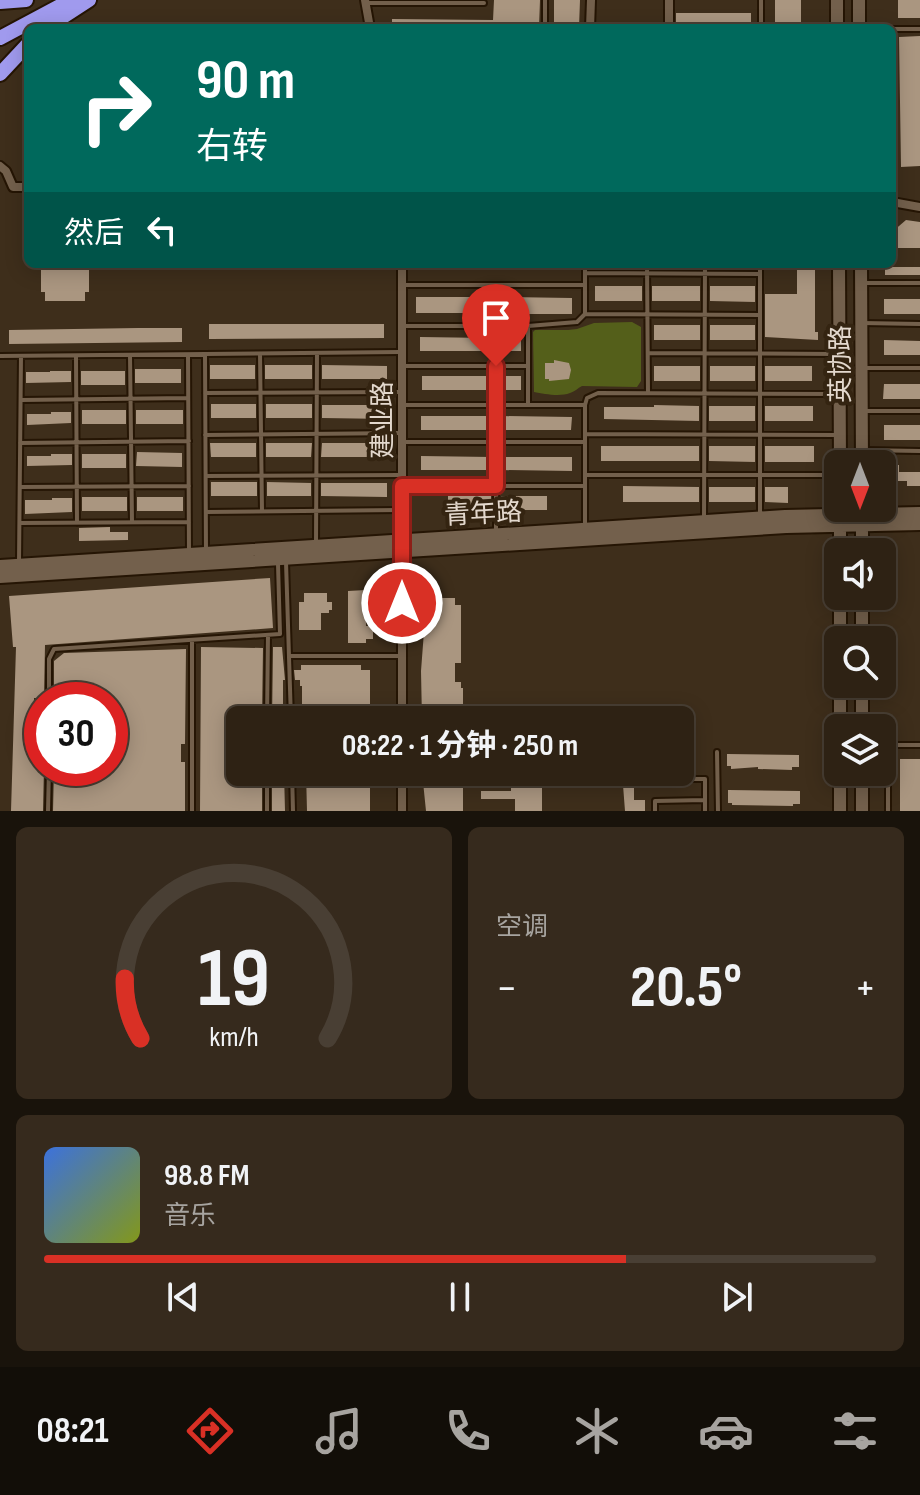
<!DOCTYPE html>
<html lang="zh">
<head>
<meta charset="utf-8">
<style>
  body { margin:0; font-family:"Sofia Sans Condensed","Noto Sans SC",sans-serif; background:#362a1d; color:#f1f3f6; height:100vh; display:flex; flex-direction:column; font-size:30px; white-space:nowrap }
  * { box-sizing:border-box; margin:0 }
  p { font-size:26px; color:#a7a4a0 }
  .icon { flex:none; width:44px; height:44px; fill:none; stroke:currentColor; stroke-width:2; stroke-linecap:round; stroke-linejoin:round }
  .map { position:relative; height:811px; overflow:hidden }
  .side { display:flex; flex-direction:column; gap:16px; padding:16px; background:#19130b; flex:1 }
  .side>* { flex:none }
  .banner { position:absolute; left:24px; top:24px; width:872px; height:244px; border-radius:12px; box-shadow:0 4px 20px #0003,0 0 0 2px #493f34; background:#00695c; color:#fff; overflow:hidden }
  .needle { width:52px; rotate:180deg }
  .fabs { position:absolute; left:824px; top:450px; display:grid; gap:16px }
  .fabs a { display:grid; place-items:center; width:72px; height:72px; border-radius:12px; background:#2e2214; box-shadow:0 4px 20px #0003,0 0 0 2px #493f34; font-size:40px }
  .speed { position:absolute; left:24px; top:682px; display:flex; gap:16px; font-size:40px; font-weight:700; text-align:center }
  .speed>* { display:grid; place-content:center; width:104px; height:104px; border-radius:50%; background:#2e2214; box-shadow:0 4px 20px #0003,0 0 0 2px #493f34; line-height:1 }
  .speed .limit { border:12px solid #d22; background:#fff; color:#111 }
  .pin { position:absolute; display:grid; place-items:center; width:68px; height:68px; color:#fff; margin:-82px -34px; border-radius:50% 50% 50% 0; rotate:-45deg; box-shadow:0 0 8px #0007 }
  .pin .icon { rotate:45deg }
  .me { position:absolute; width:88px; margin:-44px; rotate:0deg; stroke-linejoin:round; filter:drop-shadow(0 0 6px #0008) }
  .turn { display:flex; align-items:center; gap:28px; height:168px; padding:0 40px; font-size:36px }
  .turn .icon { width:104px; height:104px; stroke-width:2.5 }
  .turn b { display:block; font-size:56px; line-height:68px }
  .then { display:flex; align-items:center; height:76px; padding:0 40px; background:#0003; gap:16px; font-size:30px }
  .big { font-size:60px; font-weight:700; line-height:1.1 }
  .side .tile { flex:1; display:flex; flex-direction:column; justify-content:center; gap:12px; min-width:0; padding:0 28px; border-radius:12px; background:#362a1d }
  .side .dial { align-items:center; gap:0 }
  .dial svg { height:208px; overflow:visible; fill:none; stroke:#493f34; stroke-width:7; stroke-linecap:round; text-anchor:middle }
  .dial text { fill:#f1f3f6; stroke:none }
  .song { display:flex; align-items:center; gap:24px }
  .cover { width:96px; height:96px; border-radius:12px; background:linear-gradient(135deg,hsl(220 70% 55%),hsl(70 70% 35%)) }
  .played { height:8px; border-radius:4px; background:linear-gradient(90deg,#d93025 70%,#493f34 70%) }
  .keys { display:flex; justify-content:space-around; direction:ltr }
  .heat { display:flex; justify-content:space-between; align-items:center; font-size:44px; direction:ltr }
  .side .tiles { flex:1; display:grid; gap:16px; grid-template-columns:1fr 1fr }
  .tile:last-child { grid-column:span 2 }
  .trip { position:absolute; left:226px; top:706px; width:468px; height:80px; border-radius:12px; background:#2e2214; box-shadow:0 4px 20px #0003,0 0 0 2px #493f34; font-weight:700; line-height:80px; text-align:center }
  .tabs { display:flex; height:128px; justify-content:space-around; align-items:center; background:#120e08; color:#a7a4a0 }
  .tabs .icon { width:56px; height:56px }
  .tabs .current { color:#d93025 }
  .tabs b { font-size:36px; color:#f1f3f6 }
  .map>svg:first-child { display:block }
  .green { fill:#545f1a }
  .building { fill:#aa9680 }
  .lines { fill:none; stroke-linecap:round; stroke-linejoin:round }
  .lane-casing { stroke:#251504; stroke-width:8 }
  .street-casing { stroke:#251504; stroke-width:12 }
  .secondary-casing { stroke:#251504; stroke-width:16 }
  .highway-casing { stroke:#251504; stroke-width:18 }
  .lane { stroke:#73604c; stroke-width:4 }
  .street { stroke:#73604c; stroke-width:8 }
  .secondary { stroke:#73604c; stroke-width:12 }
  .highway { stroke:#a09aee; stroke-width:14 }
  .route-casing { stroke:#8d1f18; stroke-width:20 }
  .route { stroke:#d93025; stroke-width:14 }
  .labels { text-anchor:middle; stroke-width:8; stroke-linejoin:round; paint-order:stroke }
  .street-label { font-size:26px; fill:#e3d8cd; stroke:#342411 }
</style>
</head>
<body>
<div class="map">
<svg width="920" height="811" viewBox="0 0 920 811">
  <rect width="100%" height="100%" fill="#3e2e1b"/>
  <path class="green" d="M632,322l9,5v54l-4,6 -55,-1c-4,2 -8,6 -12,7 -10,4 -26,1 -36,-1l-1,-60 2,-2h33l9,-1 17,-6z"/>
  <path class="building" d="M494,0h46l-1,28h-147v-9l101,1z
    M554,0h26l-1,28h-25z
    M775,0h26v28h-26z
    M898,0h22v18h-22z
    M676,13h75v15h-75z
    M920,36v130l-19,1 -2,-130z
    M906,220l14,2v26h-28v-16z
    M41,264h48v28h-4v9h-40v-9h-4z
    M797,264h18v68h3v8l-53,-3v-43h32z
    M885,267h35v8h-35z
    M595,286h47v15h-47z
    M652,286h48v15h-48z
    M710,286h45v16l-45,-1z
    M416,297h73v16h-73z
    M499,297l73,1v16h-73z
    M884,299h36v15h-36z
    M209,324h175v14l-175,1z
    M654,325h46v15h-46z
    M710,325h45v15h-45z
    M138,328h44v14l-173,2v-14z
    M420,337l69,1v13h-69z
    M521,337v14h-22v-13z
    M884,340l36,1v14h-36z
    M554,360l15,3 2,7 -2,9 -20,2v-2h-4v-16h9z
    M210,365h45v14h-45z
    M265,365h47v14h-47z
    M322,365l65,1v13h-65z
    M654,366h46v15h-46z
    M710,366h45v15h-45z
    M765,366h47v15h-47z
    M135,369h46v14h-46z
    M50,371h21v11l-45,1v-11h24z
    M81,371h44v14h-44z
    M422,376h69v14h-69z
    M501,376h20v14h-20z
    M884,384h36v15h-37z
    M211,404h45v14h-45z
    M266,404h46v14h-46z
    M322,405h67v14l-67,-1z
    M654,405l45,1v15l-95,-2v-12h50z
    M709,406h46v15h-46z
    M765,406h48v15h-48z
    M82,410h44v14h-44z
    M136,410h47v14h-47z
    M51,412h20v11l-44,2v-11h24z
    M421,416h70v14h-70z
    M501,416l71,1 -1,13h-70z
    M884,425h36v15h-36z
    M210,443h46v14h-45z
    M266,443h46l-1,14h-45z
    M322,443h65v14h-66z
    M601,446h98v15h-98z
    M709,446h46v16l-46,-1z
    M765,446h49v16h-49z
    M137,452l45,1v14l-46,-1z
    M51,454h21v11l-45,1v-10h24z
    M82,454h44v14h-44z
    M421,456l70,1v13h-70z
    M501,457h71v14l-71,-1z
    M882,465h17v7h21v14h-13v-5h-11z
    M211,482h46v14h-46z
    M267,482l44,1v13h-44z
    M321,483h66v14l-66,-1z
    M623,486l76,1v15h-76z
    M709,487h46v15h-46z
    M765,487h23v16l-23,-1z
    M448,496h43v14l-43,-1z
    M501,496h46v14h-46z
    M82,497h45v14h-45z
    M137,497h46v14h-46z
    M52,498h20v14l-47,2v-14h27z
    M110,527v5h18v8l-49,1v-13z
    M270,578l3,50 -228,17 -1,53h-10v27h8v43h2l-1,43h-32l5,-164h-3l-4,-51z
    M366,590v36h7v13h-7v4h-18v-52z
    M304,593h23v9h5v8h-3v3h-8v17h-22v-28h5z
    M431,598h24v7h6v58h-6v19h6v6h2v32h-41l-1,-49 5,-66h5z
    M201,647l62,1 -1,72h-22v52h22v39h-62z
    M273,647h9l3,33h-2v40h-11z
    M186,649l-1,95h-4v18h4v49h-132l1,-43h56v-68h-56v-39l10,-8z
    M301,665h60v5h9v50h-64v-3h-4v-31h-2v-6h-5l-1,-10h7z
    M727,754l72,1v12h-7v3l-34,-1v-2l-27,2v-3h-4z
    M900,759h20v52h-20z
    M272,772h12l1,39h-13z
    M306,772h64v39h-63z
    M422,772h41v39h-37z
    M511,772h26v13h5v26h-27v-12h-34v-8h30z
    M622,772h44v14h-32v14h11v11h-20z
    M728,790l72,1v13h-7v2l-61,-1v-2h-4z"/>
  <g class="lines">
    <defs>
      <path id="lane" d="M366,3h118
        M545,28v-28
        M761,28v-28
        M892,29h28
        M647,264l1,129
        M760,264v249
        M585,273l175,1
        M862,283h58
        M403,285h182
        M494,285v66l2,15v165
        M585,314l175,1
        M862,323l58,1
        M402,326h126l49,-4 8,-8v-50
        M528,326v79
        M648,353l189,1
        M260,354l2,157
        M130,355l2,167
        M188,355l1,198
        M205,355l1,197
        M0,356l400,-4
        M76,357l1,166
        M402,366h126
        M862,368h58
        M205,393l195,-1
        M21,400l167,-2
        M403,405h182
        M862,411h58
        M585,434l253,1
        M205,435l198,-2
        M403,442h182
        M20,443l169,-2
        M862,450l58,1
        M585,475h253
        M206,476l194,-1
        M403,486h182
        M20,487l169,-1
        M206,512l194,-2
        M704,519l1,-255
        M20,523l169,-1
        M585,525v-120l2,-7 11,-5 239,1
        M316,543l1,-190
        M19,562l2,-206
        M286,562l5,158
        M290,656h112
        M49,700v-41l5,-10 226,-15 -2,-70
        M267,720l1,-85
        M717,752l1,59
        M292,772l1,39
        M672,779h33v32
        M48,811l1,-43
        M192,811v-171
        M267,811v-39
        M655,811v-10l50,-1
        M888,811v-60l7,-6h25"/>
      <path id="street" d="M365,0l5,28
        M669,0v28
        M590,28l1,-28
        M0,166l6,5 7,16h15
        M892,202l28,5
        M402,720v-456
        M402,811v-39"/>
      <path id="secondary" d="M837,0v28
        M859,0v28
        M839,264l1,200
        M861,264l1,200
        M840,519v33
        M862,519v33
        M0,566l785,-50 135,-3
        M0,577l786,-50 134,-3
        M840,640v-44
        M862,640v-44
        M840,728v-44
        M862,728v-44
        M862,772v39
        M840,811v-39"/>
      <path id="highway" d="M0,2l26,-2
        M46,28l43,-28
        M0,38l71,-38
        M0,74l28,-30"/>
    </defs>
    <use href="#lane" class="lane-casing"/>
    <use href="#street" class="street-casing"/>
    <use href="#secondary" class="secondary-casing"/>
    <use href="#highway" class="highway-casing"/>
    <use href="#lane" class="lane"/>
    <use href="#street" class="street"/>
    <use href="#secondary" class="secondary"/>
    <use href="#highway" class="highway"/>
  </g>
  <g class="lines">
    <defs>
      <path id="route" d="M402,603v-117h94v-120"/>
    </defs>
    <use href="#route" class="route-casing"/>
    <use href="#route" class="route"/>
  </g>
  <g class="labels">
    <g class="street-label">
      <text transform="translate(840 364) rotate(-90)" y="9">英协路</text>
      <text transform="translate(382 420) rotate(-90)" y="9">建业路</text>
      <text transform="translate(483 513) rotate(-3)" y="9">青年路</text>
    </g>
  </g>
</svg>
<div class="fabs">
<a><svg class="needle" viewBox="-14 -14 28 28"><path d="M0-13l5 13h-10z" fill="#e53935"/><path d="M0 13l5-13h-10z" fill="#a7a4a0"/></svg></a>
<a><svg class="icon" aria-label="sound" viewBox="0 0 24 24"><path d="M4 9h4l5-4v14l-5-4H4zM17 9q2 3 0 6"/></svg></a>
<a><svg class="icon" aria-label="search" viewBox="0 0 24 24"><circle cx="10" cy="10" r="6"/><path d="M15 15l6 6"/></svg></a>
<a><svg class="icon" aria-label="layers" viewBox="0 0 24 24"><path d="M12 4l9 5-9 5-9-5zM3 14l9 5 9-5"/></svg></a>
</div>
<div class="speed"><div class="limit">30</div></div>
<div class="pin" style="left:496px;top:366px;background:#d93025"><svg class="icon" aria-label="arrive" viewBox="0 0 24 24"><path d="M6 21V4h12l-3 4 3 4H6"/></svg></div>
<svg class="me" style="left:402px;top:603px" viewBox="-20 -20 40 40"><circle r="17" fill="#d93025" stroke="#fff" stroke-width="3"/><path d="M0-11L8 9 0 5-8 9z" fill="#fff"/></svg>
<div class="trip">08:22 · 1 分钟 · 250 m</div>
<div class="banner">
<div class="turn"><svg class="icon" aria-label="right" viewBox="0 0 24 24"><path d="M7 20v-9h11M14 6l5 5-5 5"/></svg><div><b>90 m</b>右转</div></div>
<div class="then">然后<svg class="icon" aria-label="left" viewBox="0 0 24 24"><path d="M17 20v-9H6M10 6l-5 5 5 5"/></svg></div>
</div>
</div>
<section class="side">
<div class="tiles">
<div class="tile dial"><svg viewBox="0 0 100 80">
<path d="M14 69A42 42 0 1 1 86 69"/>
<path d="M14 69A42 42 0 0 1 8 46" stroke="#d93025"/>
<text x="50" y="56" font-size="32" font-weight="700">19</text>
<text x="50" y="72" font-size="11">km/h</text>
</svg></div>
<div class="tile"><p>空调</p>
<div class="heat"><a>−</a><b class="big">20.5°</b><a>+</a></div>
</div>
<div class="tile">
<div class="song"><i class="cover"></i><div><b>98.8 FM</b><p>音乐</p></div></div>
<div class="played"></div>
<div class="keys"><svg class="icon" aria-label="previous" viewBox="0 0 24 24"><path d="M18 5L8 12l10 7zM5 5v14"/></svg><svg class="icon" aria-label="pause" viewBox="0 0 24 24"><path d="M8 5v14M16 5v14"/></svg><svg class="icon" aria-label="next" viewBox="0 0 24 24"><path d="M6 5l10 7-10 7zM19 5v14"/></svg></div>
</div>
</div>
</section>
<nav class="tabs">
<b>08:21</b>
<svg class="icon current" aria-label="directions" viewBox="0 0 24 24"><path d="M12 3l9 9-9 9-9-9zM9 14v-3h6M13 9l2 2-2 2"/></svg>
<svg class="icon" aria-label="music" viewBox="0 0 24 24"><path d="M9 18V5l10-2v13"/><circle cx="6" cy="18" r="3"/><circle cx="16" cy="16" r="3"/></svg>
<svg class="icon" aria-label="phone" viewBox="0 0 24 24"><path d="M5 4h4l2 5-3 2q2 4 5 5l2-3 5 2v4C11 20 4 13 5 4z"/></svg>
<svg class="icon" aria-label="climate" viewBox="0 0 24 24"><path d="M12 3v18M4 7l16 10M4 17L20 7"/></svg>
<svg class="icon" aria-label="car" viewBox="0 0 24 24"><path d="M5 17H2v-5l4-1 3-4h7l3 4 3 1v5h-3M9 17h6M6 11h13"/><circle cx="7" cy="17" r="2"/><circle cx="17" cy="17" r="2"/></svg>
<svg class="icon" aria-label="filters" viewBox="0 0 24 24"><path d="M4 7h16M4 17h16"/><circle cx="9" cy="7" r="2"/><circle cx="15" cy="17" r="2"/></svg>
</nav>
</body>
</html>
